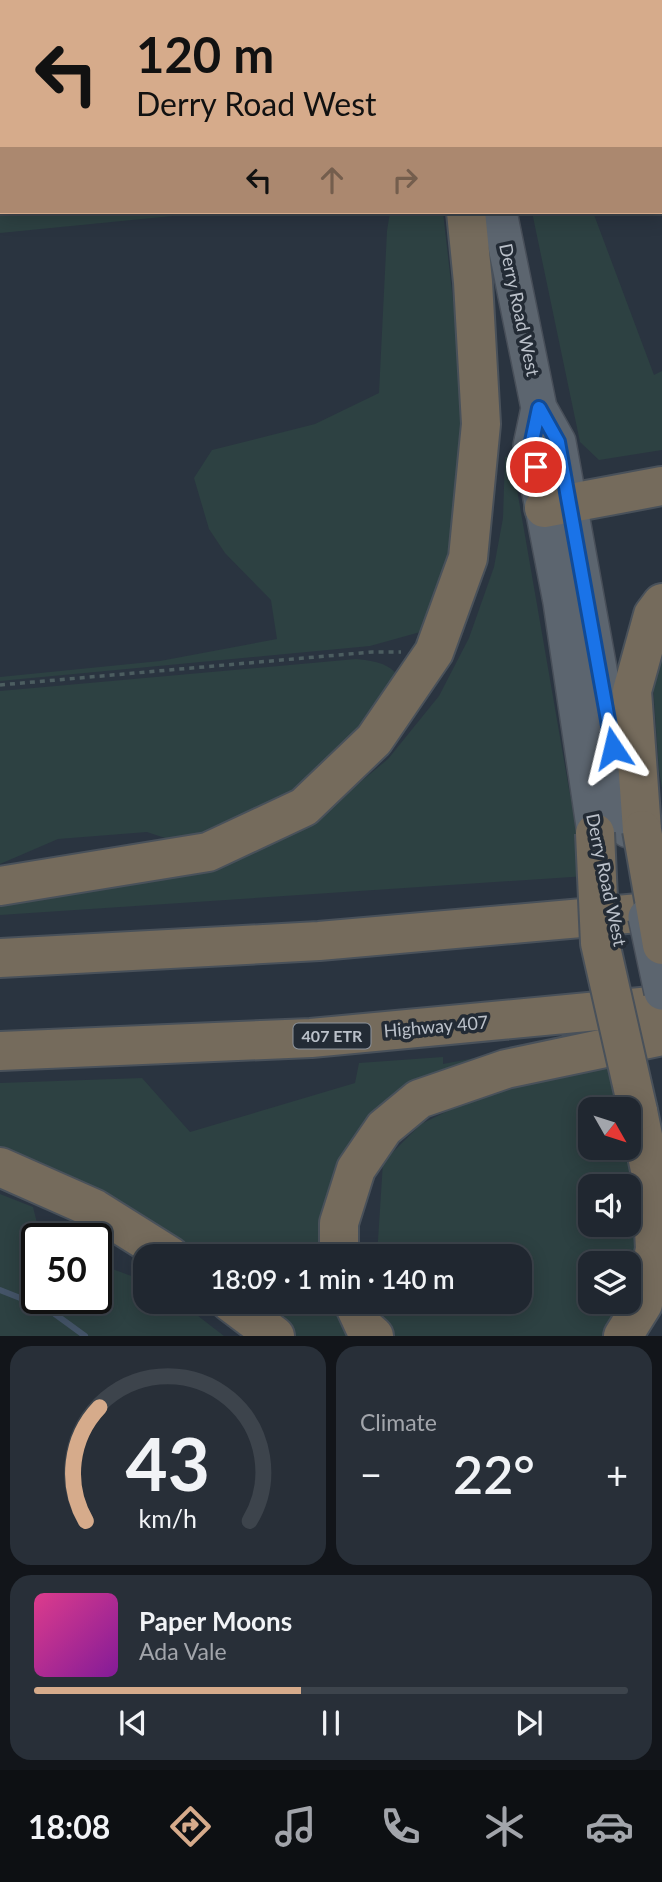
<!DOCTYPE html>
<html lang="en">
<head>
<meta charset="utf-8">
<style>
  body { margin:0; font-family:Lato,sans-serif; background:#282f38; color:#f1f3f6; height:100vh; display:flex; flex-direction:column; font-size:26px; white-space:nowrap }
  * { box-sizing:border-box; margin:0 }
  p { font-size:23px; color:#a2a5ab }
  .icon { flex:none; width:38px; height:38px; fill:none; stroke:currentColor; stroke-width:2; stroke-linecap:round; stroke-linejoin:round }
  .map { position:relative; height:1336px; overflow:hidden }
  .panel { display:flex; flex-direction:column; gap:10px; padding:10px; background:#12151a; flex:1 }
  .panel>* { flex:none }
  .hud { position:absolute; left:0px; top:0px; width:663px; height:214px; box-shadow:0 4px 18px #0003,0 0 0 2px #3d444c; background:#d6ab8b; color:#111; overflow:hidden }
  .needle { width:46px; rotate:129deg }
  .buttons { position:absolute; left:578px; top:1097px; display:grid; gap:14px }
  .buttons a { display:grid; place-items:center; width:63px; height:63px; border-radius:14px; background:#202730; box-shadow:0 4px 18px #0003,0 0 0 2px #3d444c; font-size:35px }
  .speed { position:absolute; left:21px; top:1223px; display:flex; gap:14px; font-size:35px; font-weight:700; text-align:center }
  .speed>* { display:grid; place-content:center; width:91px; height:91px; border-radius:50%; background:#202730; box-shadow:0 4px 18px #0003,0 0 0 2px #3d444c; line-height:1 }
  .speed .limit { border:4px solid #111; border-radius:10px; background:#fff; color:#111 }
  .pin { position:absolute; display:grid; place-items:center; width:60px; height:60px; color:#fff; margin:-30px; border:4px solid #fff; border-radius:50%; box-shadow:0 2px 7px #0007 }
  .me { position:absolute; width:77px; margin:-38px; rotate:350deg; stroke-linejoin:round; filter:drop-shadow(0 0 5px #0008) }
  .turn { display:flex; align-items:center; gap:24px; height:147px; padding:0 21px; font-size:32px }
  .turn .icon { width:91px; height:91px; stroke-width:2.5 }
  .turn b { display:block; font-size:49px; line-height:60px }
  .lanes { display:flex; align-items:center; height:66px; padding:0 21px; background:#0003; justify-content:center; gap:35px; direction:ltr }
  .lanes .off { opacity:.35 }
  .big { font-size:52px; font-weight:600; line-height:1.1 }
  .panel .widget { flex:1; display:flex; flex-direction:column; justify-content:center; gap:10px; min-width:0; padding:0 24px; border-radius:21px; background:#282f38 }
  .panel .dial { align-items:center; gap:0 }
  .dial svg { height:182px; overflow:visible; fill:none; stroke:#3d444c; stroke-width:7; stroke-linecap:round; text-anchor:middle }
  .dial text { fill:#f1f3f6; stroke:none }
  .song { display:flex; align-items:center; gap:21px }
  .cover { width:84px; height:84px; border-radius:10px; background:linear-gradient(135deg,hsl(330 70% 55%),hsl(290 70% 35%)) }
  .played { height:7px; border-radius:4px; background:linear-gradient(90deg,#d6ab8b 45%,#3d444c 45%) }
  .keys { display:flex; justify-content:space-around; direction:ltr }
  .heat { display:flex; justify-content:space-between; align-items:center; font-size:38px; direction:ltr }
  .panel .tiles { flex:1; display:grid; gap:10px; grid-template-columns:1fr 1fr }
  .widget:last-child { grid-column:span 2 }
  .trip { position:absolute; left:133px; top:1244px; width:399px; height:70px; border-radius:21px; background:#202730; box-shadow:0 4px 18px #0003,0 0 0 2px #3d444c; font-weight:600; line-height:70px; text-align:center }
  .tab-bar { display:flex; height:112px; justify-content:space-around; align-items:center; background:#0d1013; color:#a2a5ab }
  .tab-bar .icon { width:49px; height:49px }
  .tab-bar .selected { color:#d6ab8b }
  .tab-bar b { font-size:32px; color:#f1f3f6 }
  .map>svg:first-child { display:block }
  .green { fill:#2d4142; fill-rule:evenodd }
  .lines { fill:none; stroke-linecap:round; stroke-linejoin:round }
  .stream { stroke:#445468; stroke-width:6 }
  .major-casing { stroke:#484f59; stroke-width:38 }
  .highway-casing { stroke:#49515a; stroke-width:42 }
  .path { stroke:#4c5d60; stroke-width:3.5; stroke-dasharray:5 5; stroke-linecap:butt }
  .major { stroke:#5c656f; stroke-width:35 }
  .highway { stroke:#756b5c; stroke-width:38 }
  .major-bridge-casing { stroke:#484f59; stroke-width:38; stroke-linecap:butt }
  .highway-bridge-casing { stroke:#49515a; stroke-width:42; stroke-linecap:butt }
  .major-bridge { stroke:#5c656f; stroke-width:35 }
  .highway-bridge { stroke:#756b5c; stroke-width:38 }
  .route-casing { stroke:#114b97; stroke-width:18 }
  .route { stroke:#1a73e8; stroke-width:12 }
  .labels { text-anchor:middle; stroke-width:7; stroke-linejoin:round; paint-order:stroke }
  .shield { fill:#232b35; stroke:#8d949d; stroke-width:2 }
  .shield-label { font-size:16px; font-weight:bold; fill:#bbc1ca }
  .street-label { font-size:18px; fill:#bbc1ca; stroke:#232b35 }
</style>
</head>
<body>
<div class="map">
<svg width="662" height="1336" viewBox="0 0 662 1336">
  <rect width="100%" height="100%" fill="#2a3440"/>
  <path class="green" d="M0,0l52,2h-50v210h211l-213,21z
    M390,212h53l26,230 -7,106 -31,81 -61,17 -370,35v-4l160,-16 117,-22 -6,-39 -46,-47 -16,-24 -15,-51 18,-28 103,-26 64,-31 8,-162z
    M532,212h61l61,163 8,-4v79l-63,10 -19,-18z
    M511,455l58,334 18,87 -587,39v-17l322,-84 66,-55 51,-63 30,-58 25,-71 9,-49 2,-61z
    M662,652v136l-3,-18 -6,-85z
    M356,659c26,3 37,5 50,29l-91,97 -132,59 -36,-12 -89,7 -58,25v-173z
    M443,1057v7l37,-7 1,4 -64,28 -88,167h-135l-14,-10 -180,-93v-70l142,-5 48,54 165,-49 4,-20z
    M623,1062l24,128 -19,109v-35h-38v38h37l-13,27 -11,7h-210l-21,-34h148v-46h-143l6,-94 38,-38 67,-33zM590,1110h38v38h-38zM590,1186h38v39h-38z
    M0,1194l33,13 7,28 8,4h-11v59h59v-35l49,18v21h35l44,34h-224z
    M252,1302h86l19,34h-62z"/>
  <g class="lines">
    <path class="stream" d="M0,1290l48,19 37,27"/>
    <defs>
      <path id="major" d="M453,0v2
        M499,212l40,196 19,34 70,388
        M539,408l-8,38 30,156 34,231"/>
      <path id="highway" d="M544,508l118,-22
        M642,830l-10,-139 21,-76 9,-12
        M0,886l208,-34 96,-45 70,-67 60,-88 34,-94 13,-134 -8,-142 -7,-70
        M0,958l319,-17 343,-30
        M0,1051l311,-13 351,-33
        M0,1167l95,42 75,47
        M339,1256v-33l17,-54 28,-41 35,-29 87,-30 156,-33
        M230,1302l45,34
        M353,1302l12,26 9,8
        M623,1336l20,-32 12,-55 -4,-74 -13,-64"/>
    </defs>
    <use href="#major" class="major-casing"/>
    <use href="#highway" class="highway-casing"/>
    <path class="path" d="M0,685l372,-33h29"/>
    <use href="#major" class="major"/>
    <use href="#highway" class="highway"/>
    <defs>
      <path id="major-bridge" d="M646,917l16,75"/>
      <path id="highway-bridge" d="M642,830l20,115
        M595,833l5,110 38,168"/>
    </defs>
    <use href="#major-bridge" class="major-bridge-casing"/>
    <use href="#highway-bridge" class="highway-bridge-casing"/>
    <use href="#major-bridge" class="major-bridge"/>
    <use href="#highway-bridge" class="highway-bridge"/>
  </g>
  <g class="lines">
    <defs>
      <path id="route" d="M536,467l-5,-21 8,-38 19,34 55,306"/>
    </defs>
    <use href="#route" class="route-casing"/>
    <use href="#route" class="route"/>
  </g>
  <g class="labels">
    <rect class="shield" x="293.5" y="1023.5" width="77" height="25" rx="5"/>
    <g class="shield-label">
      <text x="332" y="1042">407 ETR</text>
    </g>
    <g class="street-label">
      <text transform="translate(519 310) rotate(78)" y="6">Derry Road West</text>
      <text transform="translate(606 880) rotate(78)" y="6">Derry Road West</text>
      <text transform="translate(436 1027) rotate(-5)" y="6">Highway 407</text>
    </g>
  </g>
</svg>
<div class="buttons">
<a><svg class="needle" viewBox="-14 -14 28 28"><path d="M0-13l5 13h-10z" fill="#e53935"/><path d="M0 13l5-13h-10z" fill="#a2a5ab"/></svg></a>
<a><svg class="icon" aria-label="sound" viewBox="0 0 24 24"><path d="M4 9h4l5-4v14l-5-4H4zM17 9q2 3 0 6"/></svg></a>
<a><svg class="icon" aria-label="layers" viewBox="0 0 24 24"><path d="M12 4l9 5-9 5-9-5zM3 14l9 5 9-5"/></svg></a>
</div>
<div class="speed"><div class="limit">50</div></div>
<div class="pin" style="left:536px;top:467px;background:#d93025"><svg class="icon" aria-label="arrive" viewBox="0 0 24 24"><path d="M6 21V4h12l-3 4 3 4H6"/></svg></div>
<svg class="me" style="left:613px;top:748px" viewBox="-20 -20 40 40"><path d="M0-17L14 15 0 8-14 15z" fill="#1a73e8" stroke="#fff" stroke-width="4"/></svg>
<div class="trip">18:09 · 1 min · 140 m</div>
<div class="hud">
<div class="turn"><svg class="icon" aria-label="left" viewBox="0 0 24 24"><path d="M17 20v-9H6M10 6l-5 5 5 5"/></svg><div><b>120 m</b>Derry Road West</div></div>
<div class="lanes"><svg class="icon" aria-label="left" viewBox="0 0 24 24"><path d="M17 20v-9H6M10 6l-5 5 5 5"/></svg><svg class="icon off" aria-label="ahead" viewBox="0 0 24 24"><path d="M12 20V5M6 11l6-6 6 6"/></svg><svg class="icon off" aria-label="right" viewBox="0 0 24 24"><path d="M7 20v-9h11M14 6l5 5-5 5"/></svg></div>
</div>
</div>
<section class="panel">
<div class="tiles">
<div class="widget dial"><svg viewBox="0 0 100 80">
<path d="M14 69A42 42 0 1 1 86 69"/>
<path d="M14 69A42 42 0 0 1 20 19" stroke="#d6ab8b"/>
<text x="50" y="56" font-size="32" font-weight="700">43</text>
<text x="50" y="72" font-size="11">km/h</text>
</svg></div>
<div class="widget"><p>Climate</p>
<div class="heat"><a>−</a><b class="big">22°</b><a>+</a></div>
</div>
<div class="widget">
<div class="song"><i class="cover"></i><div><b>Paper Moons</b><p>Ada Vale</p></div></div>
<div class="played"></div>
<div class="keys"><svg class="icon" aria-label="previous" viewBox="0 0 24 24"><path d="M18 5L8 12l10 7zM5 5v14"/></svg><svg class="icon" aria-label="pause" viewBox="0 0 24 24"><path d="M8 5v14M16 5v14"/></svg><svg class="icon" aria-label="next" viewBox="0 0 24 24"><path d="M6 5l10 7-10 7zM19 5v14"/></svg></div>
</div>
</div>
</section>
<nav class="tab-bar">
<b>18:08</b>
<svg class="icon selected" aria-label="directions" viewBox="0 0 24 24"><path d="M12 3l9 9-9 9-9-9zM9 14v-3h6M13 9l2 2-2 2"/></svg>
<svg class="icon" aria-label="music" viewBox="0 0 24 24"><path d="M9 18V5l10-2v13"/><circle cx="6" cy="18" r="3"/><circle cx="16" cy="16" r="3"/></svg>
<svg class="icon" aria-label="phone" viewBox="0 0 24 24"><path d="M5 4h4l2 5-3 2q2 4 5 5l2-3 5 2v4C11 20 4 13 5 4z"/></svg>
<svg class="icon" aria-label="climate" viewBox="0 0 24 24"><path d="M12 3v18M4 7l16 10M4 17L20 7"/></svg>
<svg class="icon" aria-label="car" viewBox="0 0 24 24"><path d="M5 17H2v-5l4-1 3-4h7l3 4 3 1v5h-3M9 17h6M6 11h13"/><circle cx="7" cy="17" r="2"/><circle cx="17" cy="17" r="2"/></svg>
</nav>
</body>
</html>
